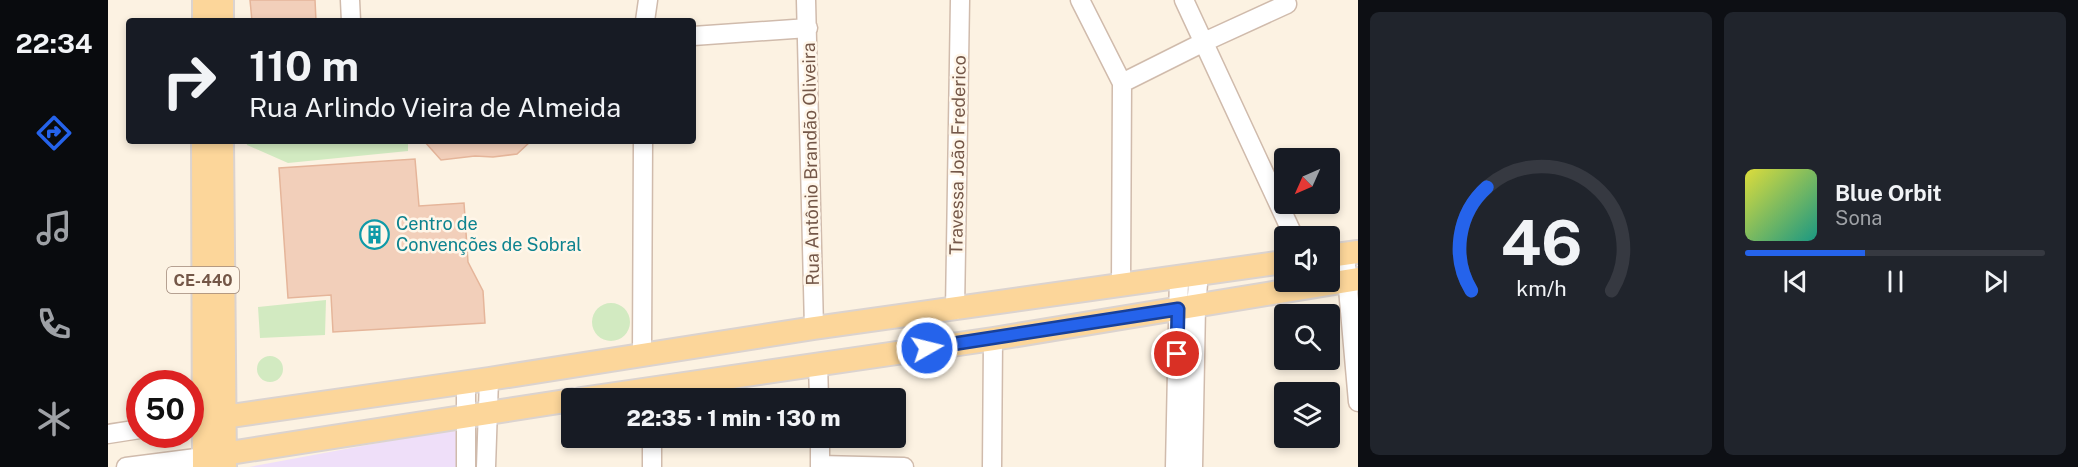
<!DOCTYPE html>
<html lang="en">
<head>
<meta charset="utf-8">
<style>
  body { margin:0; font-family:"Public Sans",sans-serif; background:#20242c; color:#f1f3f6; height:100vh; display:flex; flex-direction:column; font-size:22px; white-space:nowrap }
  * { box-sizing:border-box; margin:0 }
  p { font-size:20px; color:#9ea1a6 }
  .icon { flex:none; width:33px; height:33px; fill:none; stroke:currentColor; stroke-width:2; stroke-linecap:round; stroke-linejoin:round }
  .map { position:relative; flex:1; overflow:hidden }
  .sheet { display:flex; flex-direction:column; gap:12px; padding:12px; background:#0d0f14; width:720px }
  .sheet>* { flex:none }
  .top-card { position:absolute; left:18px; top:18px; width:570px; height:126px; border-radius:6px; box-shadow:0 3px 9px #0003; background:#171b24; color:#f1f3f6; overflow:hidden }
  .needle { width:39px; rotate:225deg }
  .controls { position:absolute; left:1166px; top:148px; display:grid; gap:12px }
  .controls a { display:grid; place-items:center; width:66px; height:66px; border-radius:6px; background:#171b24; box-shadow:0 3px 9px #0003; font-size:30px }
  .speed { position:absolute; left:18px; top:370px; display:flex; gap:12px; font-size:30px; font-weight:700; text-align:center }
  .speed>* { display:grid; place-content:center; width:78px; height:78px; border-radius:50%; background:#171b24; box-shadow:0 3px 9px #0003; line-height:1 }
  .speed .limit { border:9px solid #d22; background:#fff; color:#111 }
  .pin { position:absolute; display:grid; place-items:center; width:51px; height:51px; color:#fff; margin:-26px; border:3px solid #fff; border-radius:50%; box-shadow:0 2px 6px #0007 }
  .me { position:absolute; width:66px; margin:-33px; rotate:82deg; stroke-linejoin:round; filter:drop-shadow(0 0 4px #0008) }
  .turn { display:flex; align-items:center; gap:21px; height:126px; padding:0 24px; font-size:27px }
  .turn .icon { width:78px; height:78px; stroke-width:2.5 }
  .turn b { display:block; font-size:42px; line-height:51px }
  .sheet .widget { flex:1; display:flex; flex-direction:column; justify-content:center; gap:9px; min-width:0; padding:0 21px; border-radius:9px; background:#20242c }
  .sheet .dial { align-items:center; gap:0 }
  .dial svg { height:156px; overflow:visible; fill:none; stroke:#363941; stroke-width:7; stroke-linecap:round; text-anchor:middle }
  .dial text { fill:#f1f3f6; stroke:none }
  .song { display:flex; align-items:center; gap:18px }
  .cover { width:72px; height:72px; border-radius:9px; background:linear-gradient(135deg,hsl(60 70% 55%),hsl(170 70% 35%)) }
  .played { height:6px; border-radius:3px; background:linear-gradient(90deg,#2563eb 40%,#363941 40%) }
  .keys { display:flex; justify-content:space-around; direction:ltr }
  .sheet .tiles { flex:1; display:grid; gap:12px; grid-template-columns:repeat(2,1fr) }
  .trip { position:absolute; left:453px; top:388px; width:345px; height:60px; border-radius:6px; background:#171b24; box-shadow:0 3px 9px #0003; font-weight:800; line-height:60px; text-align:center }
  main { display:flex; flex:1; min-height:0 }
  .menu { display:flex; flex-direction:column; width:108px; justify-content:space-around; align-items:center; background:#090b0e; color:#9ea1a6 }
  .menu .icon { width:42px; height:42px }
  .menu .selected { color:#2563eb }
  .menu b { font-size:27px; color:#f1f3f6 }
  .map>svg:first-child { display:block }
  .education { fill:#efdff9 }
  .green { fill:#d2eac1 }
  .building { fill:#f2cfba; stroke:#e5b59a; stroke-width:1.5 }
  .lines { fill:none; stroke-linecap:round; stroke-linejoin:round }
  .minor-casing { stroke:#d0bbac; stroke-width:21 }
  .major-casing { stroke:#dbd3cf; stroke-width:26 }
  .minor { stroke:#fff; stroke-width:18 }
  .major { stroke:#fcd69a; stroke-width:22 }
  .route-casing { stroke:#184099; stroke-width:15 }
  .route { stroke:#2563eb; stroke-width:10 }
  .labels { text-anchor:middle; stroke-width:5; stroke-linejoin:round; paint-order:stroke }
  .shield { fill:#fff6e9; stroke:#9e8778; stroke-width:1.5 }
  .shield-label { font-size:16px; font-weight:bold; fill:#745748 }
  .street-label { font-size:18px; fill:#745748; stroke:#fff6e9 }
  .culture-label { font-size:18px; fill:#0d838f; stroke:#fff6e9; text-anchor:start }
</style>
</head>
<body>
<main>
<nav class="menu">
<b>22:34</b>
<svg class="icon selected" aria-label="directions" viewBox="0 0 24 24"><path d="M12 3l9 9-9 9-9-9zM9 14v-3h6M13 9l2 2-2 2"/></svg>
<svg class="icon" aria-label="music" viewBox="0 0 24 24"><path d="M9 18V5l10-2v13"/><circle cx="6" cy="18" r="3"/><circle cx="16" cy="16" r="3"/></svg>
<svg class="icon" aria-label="phone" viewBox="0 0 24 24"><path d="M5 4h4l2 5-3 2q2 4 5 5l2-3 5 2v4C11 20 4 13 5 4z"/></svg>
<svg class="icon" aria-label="climate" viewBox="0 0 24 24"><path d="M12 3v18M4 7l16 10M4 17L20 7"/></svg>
</nav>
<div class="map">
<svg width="1250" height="467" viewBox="0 0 1250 467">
  <rect width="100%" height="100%" fill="#fcf2e2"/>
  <path class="education" d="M351,428l-2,39h-208z"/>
  <path class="green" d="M138,141h162v10l-120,12 -41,-18z
    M218,300l-1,35 -65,3 -2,-31z
    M484 322a19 19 0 1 1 38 0a19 19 0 1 1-38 0Z
    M149 369a13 13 0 1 1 26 0a13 13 0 1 1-26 0Z"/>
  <path class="building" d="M142,0h65l1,21h-64z
    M316,141h107l-14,13 -24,3 -18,-1 -34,4z
    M307,159l4,47 45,-3 4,59 15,29 2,32 -152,9 -2,-37 -43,3 -9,-130z"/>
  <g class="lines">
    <defs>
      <path id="minor" d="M242,0l1,21
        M698,0l8,328
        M972,0l42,83 -1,201
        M1076,0l110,237
        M537,21l3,-21
        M585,36l115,-8
        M1014,83l82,-41 83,-38
        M1237,254l13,148
        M847,310l5,-310
        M534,354l1,-213
        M710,364l1,35
        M0,434l32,-5
        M712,438v29
        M712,465l84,2
        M18,467l78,-10
        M358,467v-85
        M378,467l3,-88
        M544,467v-29
        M884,467l1,-128
        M1067,467l4,-191
        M1085,467l3,-161 3,-33"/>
      <path id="major" d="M96,21v-21
        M114,21v-21
        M95,141l1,326
        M114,141l3,325
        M1221,256l29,-4
        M473,399l412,-60 365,-60
        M95,420l286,-41 325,-51 470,-66
        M96,457l368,-57"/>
    </defs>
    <use href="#minor" class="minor-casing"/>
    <use href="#major" class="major-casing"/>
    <use href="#minor" class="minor"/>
    <use href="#major" class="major"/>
  </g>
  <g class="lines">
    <defs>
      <path id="route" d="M819,348l251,-39 -1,45"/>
    </defs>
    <use href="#route" class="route-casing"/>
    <use href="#route" class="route"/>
  </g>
  <defs>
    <symbol id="building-ring" viewBox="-11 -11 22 22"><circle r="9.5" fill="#fff6e9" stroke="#0f9aa8" stroke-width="1.5"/><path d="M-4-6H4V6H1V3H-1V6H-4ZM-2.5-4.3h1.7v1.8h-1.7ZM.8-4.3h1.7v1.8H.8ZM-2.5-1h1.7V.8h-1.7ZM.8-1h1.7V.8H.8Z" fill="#0f9aa8"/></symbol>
  </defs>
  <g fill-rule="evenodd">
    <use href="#building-ring" x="250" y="218" width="33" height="33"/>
  </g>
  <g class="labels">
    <rect class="shield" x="59" y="267" width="72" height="26" rx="4.5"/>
    <g class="shield-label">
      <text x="95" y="286">CE-440</text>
    </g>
    <g class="street-label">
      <text transform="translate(850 155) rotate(-89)" y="6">Travessa João Frederico</text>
      <text transform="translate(703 164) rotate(-91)" y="6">Rua Antônio Brandão Oliveira</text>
    </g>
    <g class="culture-label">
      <text x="288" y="230">Centro de<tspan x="288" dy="21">Convenções de Sobral</tspan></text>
    </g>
  </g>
</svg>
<div class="controls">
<a><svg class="needle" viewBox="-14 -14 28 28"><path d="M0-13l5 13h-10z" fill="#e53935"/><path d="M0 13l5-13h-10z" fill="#9ea1a6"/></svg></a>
<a><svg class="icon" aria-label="sound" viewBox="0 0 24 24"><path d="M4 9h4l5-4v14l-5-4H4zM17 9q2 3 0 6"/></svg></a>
<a><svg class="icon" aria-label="search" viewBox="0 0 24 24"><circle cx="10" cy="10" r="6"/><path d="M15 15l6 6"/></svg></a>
<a><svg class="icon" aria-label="layers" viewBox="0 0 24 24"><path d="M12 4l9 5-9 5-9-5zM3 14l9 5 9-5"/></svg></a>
</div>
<div class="speed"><div class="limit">50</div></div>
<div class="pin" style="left:1069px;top:354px;background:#d93025"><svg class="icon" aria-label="arrive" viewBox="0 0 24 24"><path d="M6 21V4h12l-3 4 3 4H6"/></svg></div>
<svg class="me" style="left:819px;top:348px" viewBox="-20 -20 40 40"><circle r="17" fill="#2563eb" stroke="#fff" stroke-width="3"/><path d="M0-11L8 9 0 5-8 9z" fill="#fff"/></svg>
<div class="trip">22:35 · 1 min · 130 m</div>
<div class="top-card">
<div class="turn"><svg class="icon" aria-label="right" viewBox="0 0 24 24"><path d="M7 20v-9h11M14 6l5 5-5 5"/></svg><div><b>110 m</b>Rua Arlindo Vieira de Almeida</div></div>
</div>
</div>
<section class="sheet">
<div class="tiles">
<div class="widget dial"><svg viewBox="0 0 100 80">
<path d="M14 69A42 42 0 1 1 86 69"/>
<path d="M14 69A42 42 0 0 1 22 16" stroke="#2563eb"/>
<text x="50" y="56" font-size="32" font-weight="700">46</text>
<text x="50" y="72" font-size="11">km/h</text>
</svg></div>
<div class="widget">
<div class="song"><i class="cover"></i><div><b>Blue Orbit</b><p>Sona</p></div></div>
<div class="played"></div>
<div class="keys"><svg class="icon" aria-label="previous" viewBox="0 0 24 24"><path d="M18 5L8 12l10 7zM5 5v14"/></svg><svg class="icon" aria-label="pause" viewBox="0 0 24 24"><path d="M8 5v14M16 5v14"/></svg><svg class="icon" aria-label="next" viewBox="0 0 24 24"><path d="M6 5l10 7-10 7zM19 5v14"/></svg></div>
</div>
</div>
</section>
</main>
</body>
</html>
